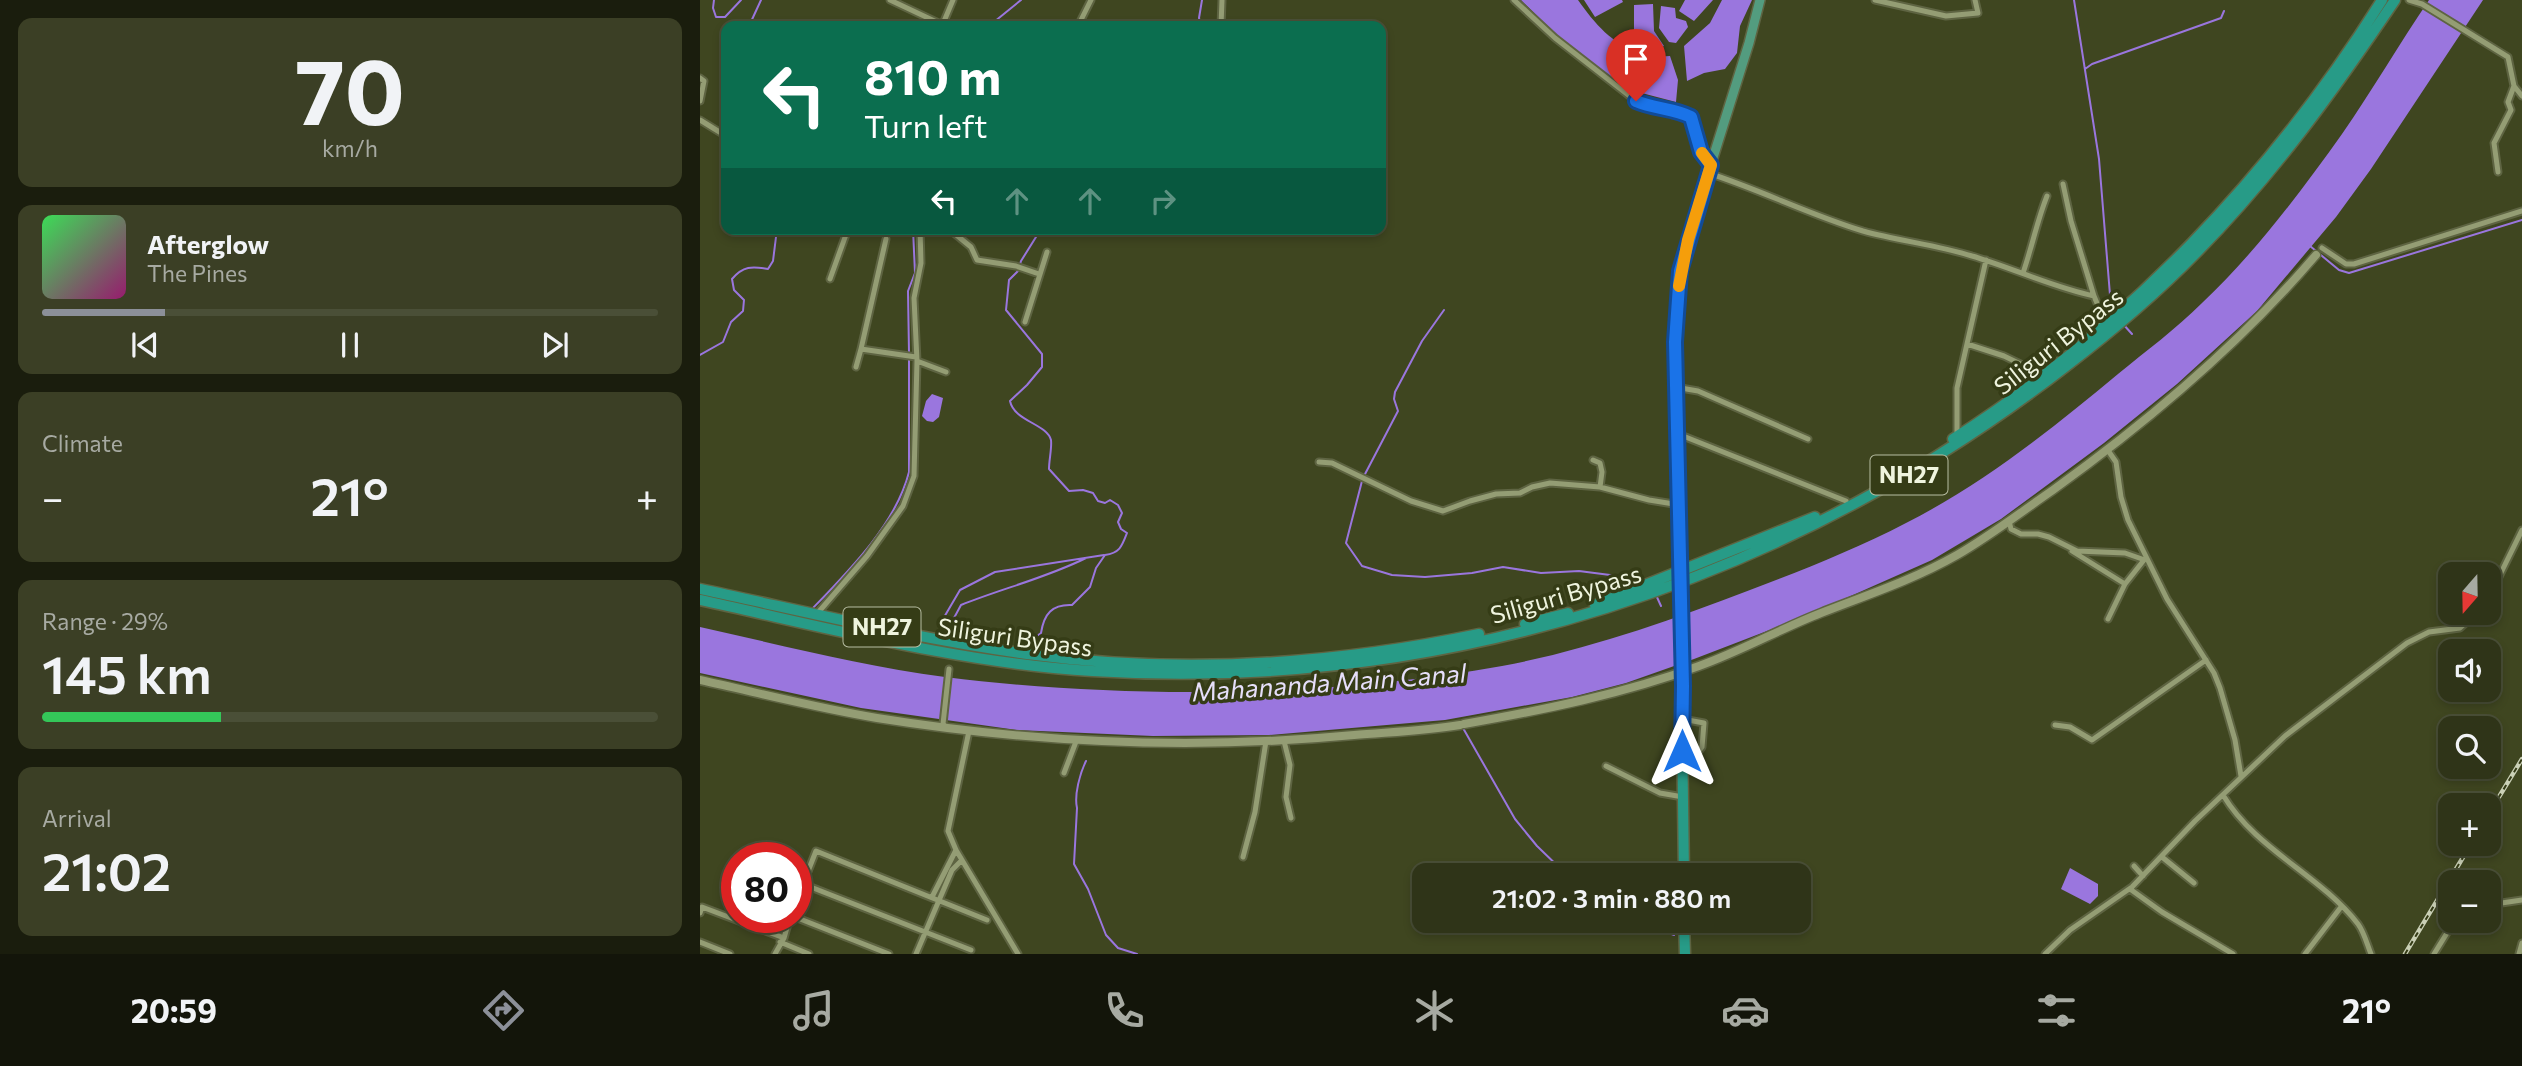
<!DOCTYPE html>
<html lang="en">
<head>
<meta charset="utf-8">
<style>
  body { margin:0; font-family:Commissioner,sans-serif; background:#3b3f25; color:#f1f3f6; height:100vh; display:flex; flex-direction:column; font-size:26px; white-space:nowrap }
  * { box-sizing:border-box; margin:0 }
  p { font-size:23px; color:#a7aaa2 }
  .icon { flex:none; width:38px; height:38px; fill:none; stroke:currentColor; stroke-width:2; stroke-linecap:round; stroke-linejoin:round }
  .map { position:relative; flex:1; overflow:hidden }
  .side { display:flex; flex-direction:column; gap:18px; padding:18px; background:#1a1d0d; width:700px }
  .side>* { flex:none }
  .banner { position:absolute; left:21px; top:21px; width:665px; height:214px; border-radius:14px; box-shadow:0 4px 10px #0003,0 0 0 2px #4a4f37; background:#0b6e4f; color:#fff; overflow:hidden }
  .needle { width:46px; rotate:200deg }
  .tools { position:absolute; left:1738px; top:562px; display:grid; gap:14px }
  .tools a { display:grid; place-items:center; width:63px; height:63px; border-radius:14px; background:#2f3418; box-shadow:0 4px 10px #0003,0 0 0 2px #4a4f37; font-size:35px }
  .speed { position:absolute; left:21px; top:842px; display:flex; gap:14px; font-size:35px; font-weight:700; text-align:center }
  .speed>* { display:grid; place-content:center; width:91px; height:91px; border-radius:50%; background:#2f3418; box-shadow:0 4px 10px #0003,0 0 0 2px #4a4f37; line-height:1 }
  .speed .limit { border:10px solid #d22; background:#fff; color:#111 }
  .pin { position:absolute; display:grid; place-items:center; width:60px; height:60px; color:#fff; margin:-72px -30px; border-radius:50% 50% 50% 0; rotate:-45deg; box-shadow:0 0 7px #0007 }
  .pin .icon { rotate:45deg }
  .me { position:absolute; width:77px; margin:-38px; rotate:0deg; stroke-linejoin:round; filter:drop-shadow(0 0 5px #0008) }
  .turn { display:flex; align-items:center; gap:24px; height:147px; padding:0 28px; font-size:32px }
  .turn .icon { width:91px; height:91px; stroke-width:2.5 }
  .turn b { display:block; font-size:49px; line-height:60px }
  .lanes { display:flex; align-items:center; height:66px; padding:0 28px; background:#0003; justify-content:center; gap:35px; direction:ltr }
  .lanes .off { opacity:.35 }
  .big { font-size:52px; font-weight:600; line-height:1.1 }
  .side .tile { flex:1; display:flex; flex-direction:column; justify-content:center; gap:10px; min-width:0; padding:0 24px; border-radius:14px; background:#3b3f25 }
  .side .dial { align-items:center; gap:0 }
  .dial b { font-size:91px; line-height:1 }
  .song { display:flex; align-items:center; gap:21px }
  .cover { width:84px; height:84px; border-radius:10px; background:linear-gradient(135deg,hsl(130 70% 55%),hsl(320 70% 35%)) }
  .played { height:7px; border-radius:4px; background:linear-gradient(90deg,#8c9099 20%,#4a4f37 20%) }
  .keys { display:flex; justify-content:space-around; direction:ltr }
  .heat { display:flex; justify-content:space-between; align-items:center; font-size:38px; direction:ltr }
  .charge { height:10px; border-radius:5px; background:linear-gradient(90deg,#34c759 29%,#4a4f37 0) }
  .trip { position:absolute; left:712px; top:863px; width:399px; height:70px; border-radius:14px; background:#2f3418; box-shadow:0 4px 10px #0003,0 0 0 2px #4a4f37; font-weight:600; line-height:70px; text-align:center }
  .tab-bar { display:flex; height:112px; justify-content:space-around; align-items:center; background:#13150a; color:#a7aaa2 }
  .tab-bar .icon { width:49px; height:49px }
  .tab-bar .current { color:#8c9099 }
  .tab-bar b { font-size:32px; color:#f1f3f6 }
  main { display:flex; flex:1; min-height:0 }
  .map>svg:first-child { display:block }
  .water { fill:#9a76de }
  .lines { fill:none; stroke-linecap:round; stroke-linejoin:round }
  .stream { stroke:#9a76de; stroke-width:2 }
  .street-casing { stroke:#5e6442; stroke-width:9 }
  .secondary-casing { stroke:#5e6442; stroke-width:11 }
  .primary-casing { stroke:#5e6442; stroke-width:12 }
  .highway-casing { stroke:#5e6442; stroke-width:13 }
  .street { stroke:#949d74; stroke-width:5 }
  .secondary { stroke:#949d74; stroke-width:8 }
  .primary { stroke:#539c7f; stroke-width:9 }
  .highway { stroke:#279b87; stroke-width:10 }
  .rail-casing { stroke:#cad0b6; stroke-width:4.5 }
  .rail { stroke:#353c16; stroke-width:2; stroke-dasharray:5; stroke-linecap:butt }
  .route-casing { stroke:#114b97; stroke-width:18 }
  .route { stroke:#1a73e8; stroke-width:12 }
  .slow { stroke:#f59e0b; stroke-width:12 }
  .labels { text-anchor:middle; stroke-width:7; stroke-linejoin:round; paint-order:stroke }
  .shield { fill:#353c16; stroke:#b7bda2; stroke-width:2 }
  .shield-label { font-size:23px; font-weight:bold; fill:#eff4de }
  .street-label { font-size:24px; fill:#eff4de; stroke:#353c16 }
  .water-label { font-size:26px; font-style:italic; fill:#e6dffa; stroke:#353c16 }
</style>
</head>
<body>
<main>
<section class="side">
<div class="tile dial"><b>70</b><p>km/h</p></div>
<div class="tile">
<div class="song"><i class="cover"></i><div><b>Afterglow</b><p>The Pines</p></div></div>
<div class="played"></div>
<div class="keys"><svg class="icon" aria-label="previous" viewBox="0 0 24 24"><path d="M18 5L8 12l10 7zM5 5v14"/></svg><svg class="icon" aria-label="pause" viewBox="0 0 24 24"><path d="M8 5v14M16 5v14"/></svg><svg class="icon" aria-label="next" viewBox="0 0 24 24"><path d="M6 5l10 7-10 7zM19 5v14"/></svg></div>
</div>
<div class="tile"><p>Climate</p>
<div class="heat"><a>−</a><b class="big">21°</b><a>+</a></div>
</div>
<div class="tile"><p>Range · 29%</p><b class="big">145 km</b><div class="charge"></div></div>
<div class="tile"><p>Arrival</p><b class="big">21:02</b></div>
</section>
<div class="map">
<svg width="1822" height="954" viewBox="0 0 1822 954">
  <rect width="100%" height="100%" fill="#3f4620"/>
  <path class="water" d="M821,0h57c17,24 34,44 62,53l-2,5 32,-2 8,24 -2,22 -42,-11 -11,-7 -3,2 -57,-45z
    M884,0h38l1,2 -28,15z
    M985,0h28l-19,21 -15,-10z
    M1022,0h30l-12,26 -3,27 -12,16 -21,4 -17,8 -3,-35 26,-23z
    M1729,0h54l-112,169 -35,48 -79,94 -80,73 -73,59 -103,76 -69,41 -131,58 -107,41 -68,24 -54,14 -127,23 -176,15 -116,1 -136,-6 -156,-22 -161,-35v-46c81,18 162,39 245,50 177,22 380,21 557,-11 85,-16 167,-45 248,-76 53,-20 106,-41 156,-67 77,-39 146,-94 212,-149 28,-23 58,-45 84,-71 52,-49 98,-110 140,-169 30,-43 57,-90 87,-134z
    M953,4l1,27 10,15 -9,4 -5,-12 -16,-1v-32z
    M961,6l14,2 1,10 10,3 2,6 -12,16 -7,-1 -10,-14z
    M232,394l11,4 -4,19 -6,5 -6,-1 -5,-5 4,-15z
    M1370,868l28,16v12l-8,8 -29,-15z"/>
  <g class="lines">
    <path class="stream" d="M14,0l-1,8 3,9h9l16,-17
      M1374,0l25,159 11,136 4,16
      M49,26l12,-26
      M289,26l32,-26
      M501,26l-2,-8 3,-18
      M1385,69l7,-5 129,-46 3,-7
      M361,229h16
      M1610,246l29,24 10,3 173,-53
      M1423,324l9,10
      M209,353l-1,-62 7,-18 -2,-44
      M0,355l23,-13 8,-20 12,-11 1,-11 -10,-10 -2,-11c11,-13 20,-13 36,-10l5,-8 4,-32
      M664,476l34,-65 -4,-12 1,-7 27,-51 22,-31
      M662,481l-16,62 16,23 30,9 33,2 47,-4 31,-6 38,6 38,-2 70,9
      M956,595l5,11
      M111,610c37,-38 85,-86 98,-138v-114
      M255,639v-3l-13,-6 1,-11 17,-29 35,-18 109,-17
      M261,640l3,-13 -7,1 -3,-10 7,-13c42,-17 85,-27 125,-47
      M324,646l17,-13c3,-19 11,-29 31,-28l18,-18 6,-19 9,-13c15,-2 17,-9 22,-22l-6,-4 -3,-7 4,-9 -4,-8 -8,-5 -5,3 -7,-2 -5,-8 -10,-3 -14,1 -20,-22c0,-9 3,-21 2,-29 -4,-16 -37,-19 -41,-39l17,-16 15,-18v-13l-36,-44 3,-30 9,-9 3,-10 20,-32
      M763,728l52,91 22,27 30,29
      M386,761c-6,12 -12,34 -9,47l-3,56 14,25 18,46 12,13 19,6
      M938,920l36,15"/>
    <defs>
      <path id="street" d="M190,0l53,25
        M814,0l41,38 81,63c18,8 38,7 55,16l10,35 10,13
        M1175,0l71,16 32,-3 -3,-13
        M1709,0l13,4 86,53 6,29 8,10
        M242,26l11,-26
        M378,26l13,-26
        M521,26l1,-26
        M0,78l4,3 -4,20
        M0,120l26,16
        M1798,172l-4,-29 17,-33 -3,-8 6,-16
        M1008,173c53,17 102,42 155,58 36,10 75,14 109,25 41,12 80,31 122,40l5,12 2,20
        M1363,184l8,37 23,75
        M249,229l22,18 6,13 39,6 23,8
        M1622,248l24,16h8l168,-53
        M1323,273c9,-26 14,-52 24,-77
        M130,279l18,-50
        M325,322l22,-70
        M1267,344l37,12 31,15
        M161,349l25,-110
        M217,361l29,11
        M156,367l5,-18 55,8
        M975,387l23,4 110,48
        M978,434l168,67
        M1257,436v-48l29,-128
        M1407,449l9,13 5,35 7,23 39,79 47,74 6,15 15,52 6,36
        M893,460l7,3 2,9 -2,15
        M619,462l13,1 79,38 32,10 27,-10 26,-7 24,-1 12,-6 18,-4 50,4 49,13 31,5
        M1309,521l2,8 10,5h17l11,3 28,14 48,2 17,6
        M1372,551l53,33
        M1788,599l34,-69
        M116,615l51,-59 36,-50 11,-30 3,-115 -3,-63 7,-35 -1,-34
        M1408,619l17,-35 19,-24
        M1355,725l15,2 22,13 114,-80
        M246,727l-3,-3 6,-55
        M269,731l-21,100 8,19 62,104
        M584,741l6,24 -4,32 5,21
        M982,751h17l3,-4 2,-24 -22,-4
        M906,766l54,27 23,4
        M364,773l13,-34
        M1523,795c33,55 96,79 135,129 6,8 9,20 13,30
        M543,857l12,-45 11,-71
        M1462,857l32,26
        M1434,866l9,10
        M1430,889l32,23 71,42
        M232,897l24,-47
        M1788,905l34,-5
        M0,913l2,-6 82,31
        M95,917l94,37
        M0,942l30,12
        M80,942l29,12
        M271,950l-168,-66 13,-33 171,69
        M75,954l9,-16 6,-21
        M216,954l36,-84 10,-10
        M1345,954l25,-24 62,-43 63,-66 90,-85 122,-93 22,-11 31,-4 18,-16
        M1605,954l36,-47
        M1734,954l21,-34
        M1819,954l3,-11"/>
      <path id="secondary" d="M0,680c59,13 117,28 177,38 157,25 319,32 477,17 35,-3 71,-4 106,-10
        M764,724c79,-14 159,-30 235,-58 42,-15 81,-37 122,-53 46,-18 92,-33 136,-58 33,-19 64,-43 96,-65 96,-69 186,-145 263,-235"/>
      <path id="primary" d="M979,573l-4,-231 5,-71 16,-59 53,-169 11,-43"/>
      <path id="highway" d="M1253,439c174,-111 320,-265 429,-439
        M980,581l4,294
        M0,589c108,23 217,50 327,65 150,20 304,11 452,-20
        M0,600c129,28 260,63 392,71 352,22 695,-89 973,-304 46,-35 91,-73 132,-115 76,-77 138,-163 198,-252
        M895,605l220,-88
        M825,624l43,-11
        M984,920l1,34"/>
    </defs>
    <use href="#street" class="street-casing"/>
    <use href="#secondary" class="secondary-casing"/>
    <use href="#primary" class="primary-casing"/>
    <use href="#highway" class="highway-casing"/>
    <use href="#street" class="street"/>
    <use href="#secondary" class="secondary"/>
    <use href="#primary" class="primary"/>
    <use href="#highway" class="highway"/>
    <defs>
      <path id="rail" d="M1788,815l34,-56
        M1705,954l66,-110"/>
    </defs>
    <use href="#rail" class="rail-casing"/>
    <use href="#rail" class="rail"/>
  </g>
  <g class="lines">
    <defs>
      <path id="route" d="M936,101c18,8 38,7 55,16l10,35 10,13 -31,106 -5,71 8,344 -1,65"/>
    </defs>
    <use href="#route" class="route-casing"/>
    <use href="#route" class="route"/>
    <path class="slow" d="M979,286l9,-46 23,-75 -9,-12"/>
  </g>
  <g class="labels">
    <g class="shield">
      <rect x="1170.5" y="455.5" width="77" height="39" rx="5"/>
      <rect x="143.5" y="607.5" width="77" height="39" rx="5"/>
    </g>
    <g class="shield-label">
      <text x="1209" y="483">NH27</text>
      <text x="182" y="635">NH27</text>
    </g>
    <g class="street-label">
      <text transform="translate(1359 342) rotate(-38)" y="8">Siliguri Bypass</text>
      <text transform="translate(866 595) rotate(-16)" y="8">Siliguri Bypass</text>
      <text transform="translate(315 638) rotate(8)" y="8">Siliguri Bypass</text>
    </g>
    <g class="water-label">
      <text transform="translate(629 683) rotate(-4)" y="9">Mahananda Main Canal</text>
    </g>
  </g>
</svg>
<div class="tools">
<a><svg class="needle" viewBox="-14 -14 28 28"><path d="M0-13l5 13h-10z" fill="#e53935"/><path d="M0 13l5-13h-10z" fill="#a7aaa2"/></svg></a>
<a><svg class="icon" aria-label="sound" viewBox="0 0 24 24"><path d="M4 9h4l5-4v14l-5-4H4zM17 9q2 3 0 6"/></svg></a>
<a><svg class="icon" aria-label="search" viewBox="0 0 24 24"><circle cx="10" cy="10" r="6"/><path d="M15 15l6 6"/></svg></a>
<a>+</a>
<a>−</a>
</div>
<div class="speed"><div class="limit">80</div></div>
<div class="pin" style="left:936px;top:101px;background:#d93025"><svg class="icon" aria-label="arrive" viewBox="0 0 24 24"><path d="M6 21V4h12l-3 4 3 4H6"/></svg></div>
<svg class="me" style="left:982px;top:751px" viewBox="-20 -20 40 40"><path d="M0-17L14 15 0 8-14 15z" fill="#1a73e8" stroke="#fff" stroke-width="4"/></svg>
<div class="trip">21:02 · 3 min · 880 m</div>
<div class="banner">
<div class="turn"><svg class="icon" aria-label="left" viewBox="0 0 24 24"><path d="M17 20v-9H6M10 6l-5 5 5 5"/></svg><div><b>810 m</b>Turn left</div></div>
<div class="lanes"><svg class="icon" aria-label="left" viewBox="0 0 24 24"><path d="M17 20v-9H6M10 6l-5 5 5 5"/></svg><svg class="icon off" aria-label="ahead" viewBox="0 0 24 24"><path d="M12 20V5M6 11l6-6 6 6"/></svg><svg class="icon off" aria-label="ahead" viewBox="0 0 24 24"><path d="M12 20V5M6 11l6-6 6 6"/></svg><svg class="icon off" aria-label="right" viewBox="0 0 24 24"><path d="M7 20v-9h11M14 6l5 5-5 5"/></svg></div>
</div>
</div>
</main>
<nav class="tab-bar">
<b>20:59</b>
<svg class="icon current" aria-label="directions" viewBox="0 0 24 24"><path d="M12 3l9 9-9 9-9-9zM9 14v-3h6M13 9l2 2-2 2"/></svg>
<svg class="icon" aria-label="music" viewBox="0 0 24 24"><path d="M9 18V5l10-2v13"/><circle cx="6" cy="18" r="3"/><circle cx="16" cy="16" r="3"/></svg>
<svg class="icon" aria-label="phone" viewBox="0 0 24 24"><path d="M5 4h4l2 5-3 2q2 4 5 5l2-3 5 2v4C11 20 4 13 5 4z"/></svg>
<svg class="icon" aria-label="climate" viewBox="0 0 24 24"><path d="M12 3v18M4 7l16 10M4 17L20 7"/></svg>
<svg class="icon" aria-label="car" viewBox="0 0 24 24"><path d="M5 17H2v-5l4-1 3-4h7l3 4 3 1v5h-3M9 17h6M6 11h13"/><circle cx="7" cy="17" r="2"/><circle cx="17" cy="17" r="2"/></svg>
<svg class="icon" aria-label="filters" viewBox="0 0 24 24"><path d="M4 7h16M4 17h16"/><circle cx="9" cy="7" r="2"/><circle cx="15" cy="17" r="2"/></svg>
<b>21°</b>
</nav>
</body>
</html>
